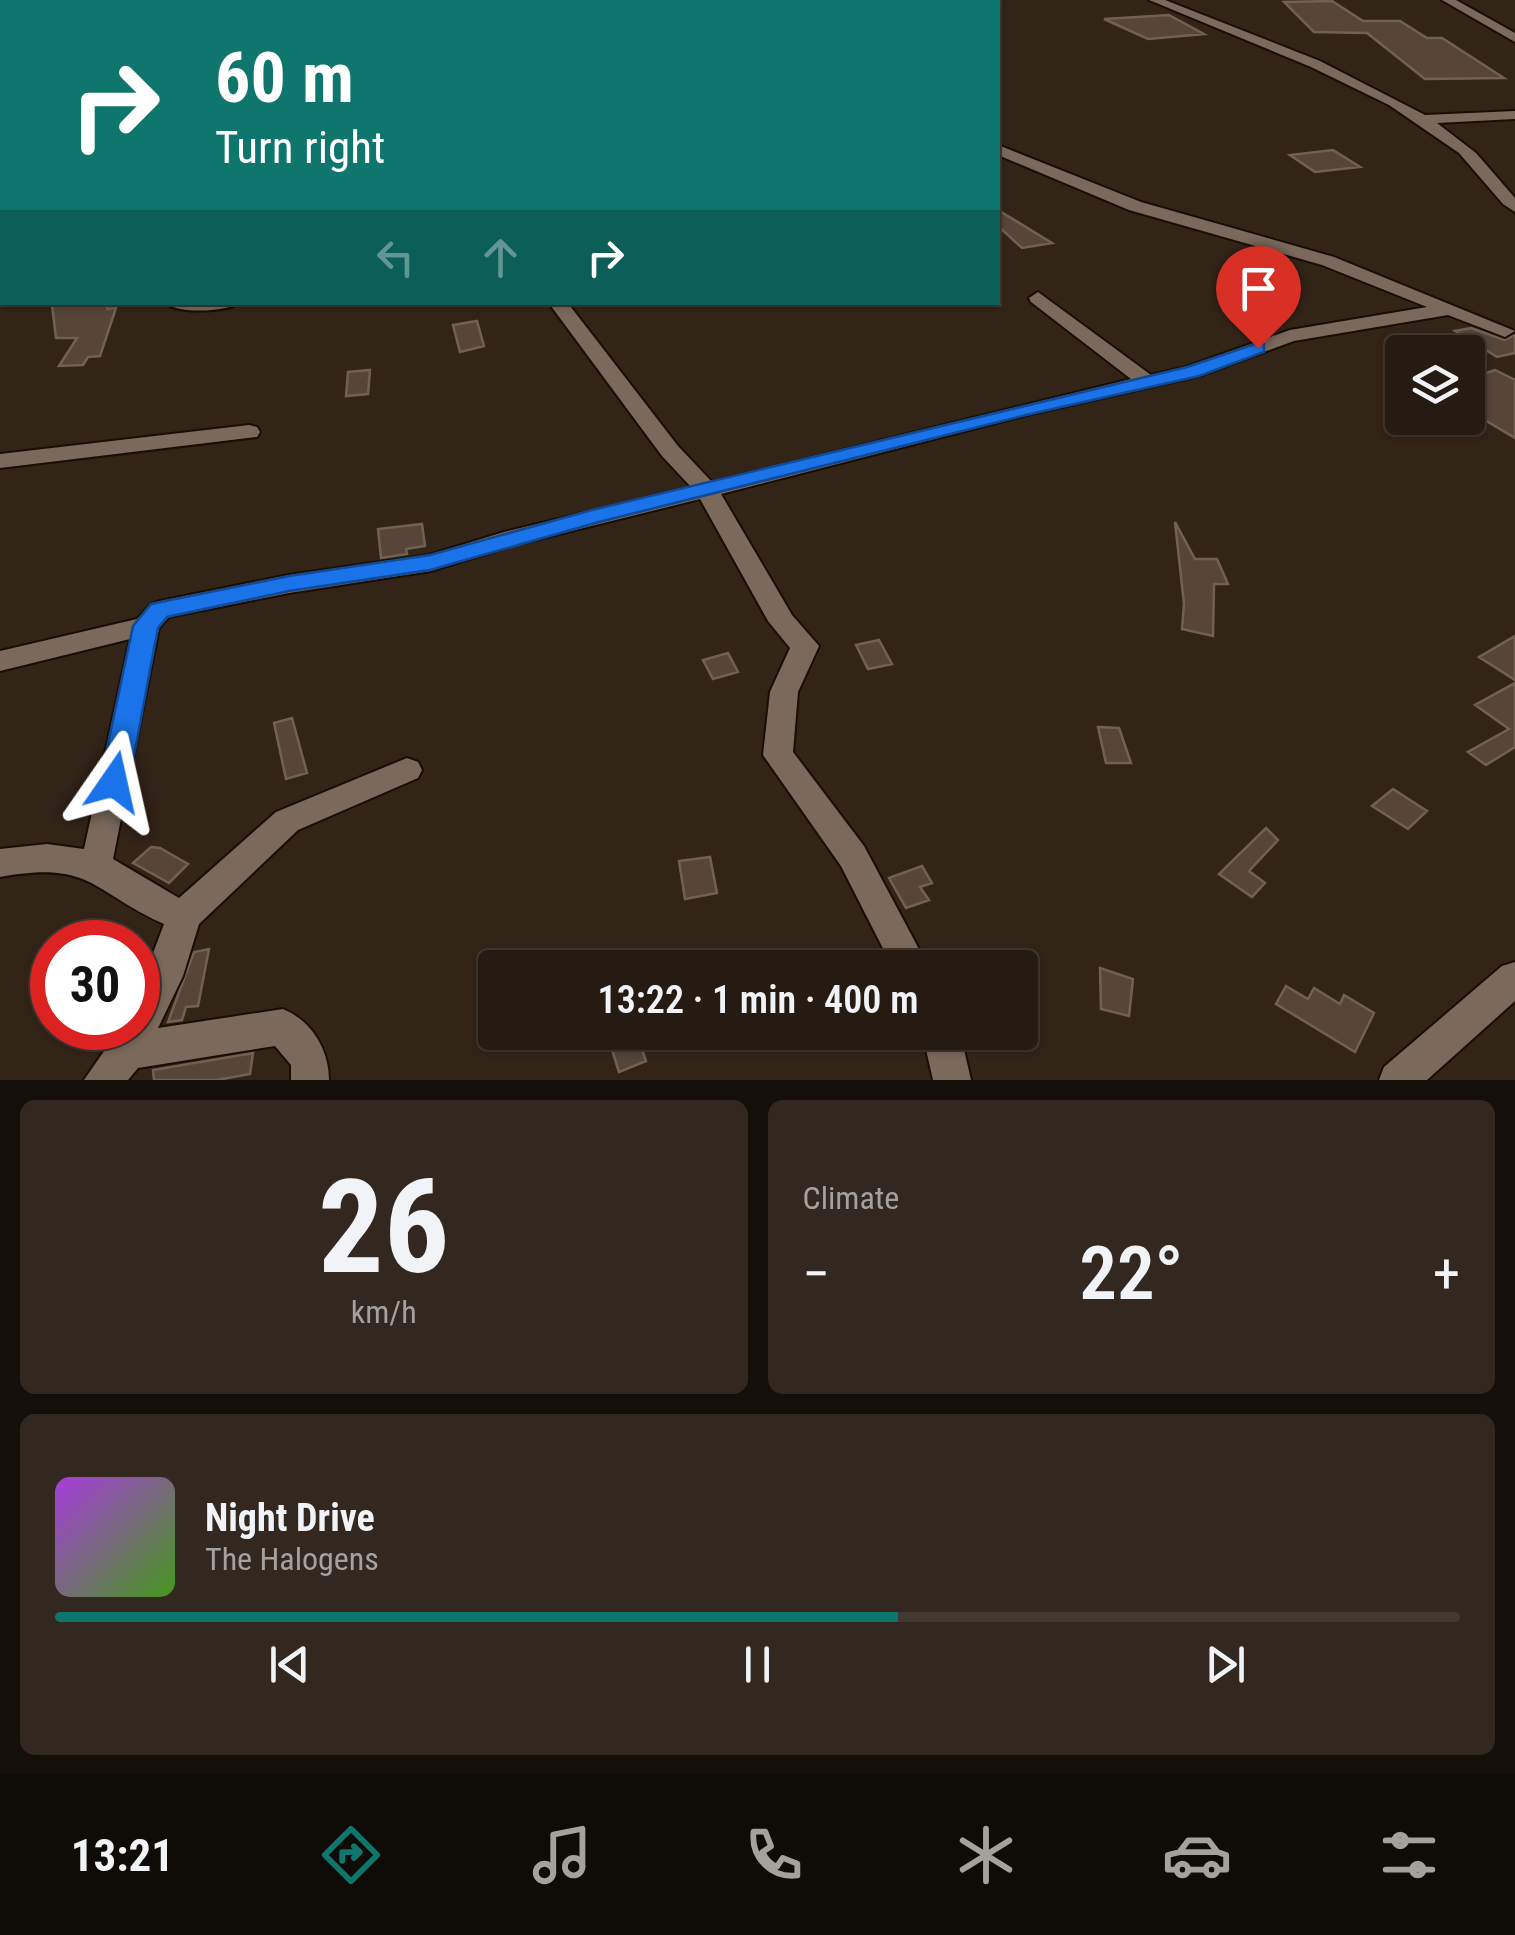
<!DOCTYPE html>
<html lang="en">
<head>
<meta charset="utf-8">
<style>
  body { margin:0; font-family:"Roboto Condensed",sans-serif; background:#322820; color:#f1f3f6; height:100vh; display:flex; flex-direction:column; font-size:38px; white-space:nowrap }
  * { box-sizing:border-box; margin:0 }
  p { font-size:32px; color:#a4a19f }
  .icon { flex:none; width:55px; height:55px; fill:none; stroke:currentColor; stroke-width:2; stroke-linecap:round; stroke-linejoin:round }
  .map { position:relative; height:1080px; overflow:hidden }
  .side { display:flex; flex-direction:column; gap:20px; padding:20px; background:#150f0a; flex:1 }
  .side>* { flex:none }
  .top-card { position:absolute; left:0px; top:0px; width:1000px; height:305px; box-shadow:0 2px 8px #0004,0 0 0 2px #423932; background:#0f766e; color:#fff; overflow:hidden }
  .controls { position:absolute; left:1385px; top:335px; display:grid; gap:20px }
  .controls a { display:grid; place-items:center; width:100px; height:100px; border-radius:10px; background:#261b12; box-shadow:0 2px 8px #0004,0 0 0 2px #423932; font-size:50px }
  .speed { position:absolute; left:30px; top:920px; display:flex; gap:20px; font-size:50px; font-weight:700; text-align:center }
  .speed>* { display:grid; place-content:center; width:130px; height:130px; border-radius:50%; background:#261b12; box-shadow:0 2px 8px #0004,0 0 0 2px #423932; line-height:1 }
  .speed .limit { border:15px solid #d22; background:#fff; color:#111 }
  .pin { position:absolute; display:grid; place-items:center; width:85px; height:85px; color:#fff; margin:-102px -42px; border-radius:50% 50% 50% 0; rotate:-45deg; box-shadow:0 0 10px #0007 }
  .pin .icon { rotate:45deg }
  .me { position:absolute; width:110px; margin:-55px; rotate:11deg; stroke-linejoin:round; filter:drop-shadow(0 0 8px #0008) }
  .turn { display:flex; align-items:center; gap:35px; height:210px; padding:0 50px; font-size:45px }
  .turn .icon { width:130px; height:130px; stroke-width:2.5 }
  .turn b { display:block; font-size:70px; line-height:85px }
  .lanes { display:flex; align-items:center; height:95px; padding:0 50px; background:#0003; justify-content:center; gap:50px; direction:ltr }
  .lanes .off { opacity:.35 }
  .big { font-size:75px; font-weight:600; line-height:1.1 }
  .side .tile { flex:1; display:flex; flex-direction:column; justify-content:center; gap:15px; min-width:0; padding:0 35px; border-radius:15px; background:#322820 }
  .side .dial { align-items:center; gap:0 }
  .dial b { font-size:130px; line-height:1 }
  .song { display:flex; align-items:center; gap:30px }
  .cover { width:120px; height:120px; border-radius:15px; background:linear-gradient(135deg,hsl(280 70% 55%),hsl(100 70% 35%)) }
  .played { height:10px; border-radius:5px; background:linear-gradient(90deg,#0f766e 60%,#423932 60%) }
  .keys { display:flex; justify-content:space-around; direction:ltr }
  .heat { display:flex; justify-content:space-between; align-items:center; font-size:55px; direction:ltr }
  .side .tiles { flex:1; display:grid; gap:20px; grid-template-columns:1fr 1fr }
  .tile:last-child { grid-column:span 2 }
  .trip { position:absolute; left:478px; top:950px; width:560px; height:100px; border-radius:10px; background:#261b12; box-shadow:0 2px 8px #0004,0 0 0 2px #423932; font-weight:600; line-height:100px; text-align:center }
  .menu { display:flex; height:160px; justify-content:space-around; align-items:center; background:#0f0b07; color:#a4a19f }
  .menu .icon { width:70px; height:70px }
  .menu .current { color:#0f766e }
  .menu b { font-size:45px; color:#f1f3f6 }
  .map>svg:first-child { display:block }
  .building { fill:#564538; stroke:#726153; stroke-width:2.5 }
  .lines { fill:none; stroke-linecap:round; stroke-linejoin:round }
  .minor-casing { stroke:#1a0d03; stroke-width:4 }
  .minor { fill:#7b695b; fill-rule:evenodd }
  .route { fill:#1a73e8; stroke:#114b97; stroke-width:2.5 }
</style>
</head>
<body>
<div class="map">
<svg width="1515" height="1080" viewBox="0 0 1515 1080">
  <rect width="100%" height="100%" fill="#332418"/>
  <path class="building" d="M1332,1l31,20h37l27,17h15l62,40 -79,1 -58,-46 -53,-1 -30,-30z
    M1169,15l35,19 -56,5 -44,-20z
    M1333,150l27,17 -45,5 -25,-17z
    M998,210l54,33 -30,5 -24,-22z
    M67,302h41l-1,7 9,-1 -16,48 -12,1 -5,8 -24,1 18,-28h-21l-4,-33z
    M477,321l7,25 -24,6 -7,-27z
    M1471,328l33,12 11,-5v18l-18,4 -42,-26z
    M370,370l-2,24 -22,2 2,-24z
    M1495,370l20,10v58l-47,-28v-31z
    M1175,522l20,37h22l11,25h-14l-1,52 -31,-7 2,-25z
    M422,524l3,22 -19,3 1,5 -26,4 -3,-29z
    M1515,636v44l-36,-23z
    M879,640l13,24 -24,5 -12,-24z
    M728,653l10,19 -25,7 -10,-19z
    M1515,683v64l-29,18 -18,-13 41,-23 -34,-24z
    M292,718l15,55 -21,6 -12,-56z
    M1098,727l21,1 12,35h-25z
    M1393,789l34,22 -19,18 -36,-23z
    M1266,828l12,12 -29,31 16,12 -13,14 -33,-23z
    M151,847l9,1 28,16 -19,19 -36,-20z
    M710,857l7,36 -32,6 -6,-38z
    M922,866l10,17 -12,4 9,13 -23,8 -17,-30z
    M209,949l-11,57 -12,1 -4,13 -14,2 26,-70z
    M1100,968l33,11 -4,37 -28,-7z
    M1286,986l22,13 6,-11 26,16 4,-9 30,18 -19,39 -79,-48z
    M639,1040l7,21 -27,11 -7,-22z
    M253,1053l-3,21 -33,6h-63l-1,-10z"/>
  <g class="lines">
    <defs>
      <path id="minor" d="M212,0h12l2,2h-12z
        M539,0h12l2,2h-12z
        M790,0h15l2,2h-15z
        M1149,0h16l155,61 105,54 90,-4v8l-78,4 39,30 39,45v14l-12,-8 -44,-51 -70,-48 -78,-38z
        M1442,0h14l59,33v9z
        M0,128h2v9h-2z
        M998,145l143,57 193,55 181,74 -10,6 -57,-22 -154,26 -95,35 -172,39 -306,79 71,121 27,31 -21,46 -5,60 71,94 65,122h-36l-52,-102 -78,-111 7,-63 20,-44 -22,-27 -68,-122 -189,47 -80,25 -142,22 -120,24 -10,11 -46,231 66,39 97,-86 131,-54 11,4 4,8 -4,8 -120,52 -99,94 -16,52 -25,52 125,-19c29,12 46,41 46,71h-38v-15l-16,-19 -137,22 -10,12h-44l36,-52h18v-35l26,-69c-72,-32 -72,-64 -164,-47v-28l47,-5 37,5 46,-210 -130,32v-20l137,-32 14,-15 9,-3 129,-26 140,-20 75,-23 187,-45 -29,-31 -114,-154h19l111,144 34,36 419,-103 -100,-77 -2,-4 9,-6 113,83 35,-8 104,-37 137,-23 -105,-42 -193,-55 -131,-55z
        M241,302c-14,10 -60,12 -74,2z
        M249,425l8,2 3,5 -3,5 -257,31v-14z
        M1515,962v39l-88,79h-48l5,-13 118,-101z
        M922,1032h38l11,48h-38z"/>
    </defs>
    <use href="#minor" class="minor-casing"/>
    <use href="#minor" class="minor"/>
  </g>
  <path class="route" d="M1258,343l6,1v8l-65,24 -173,39 -427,107 -169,48 -141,21 -122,26 -9,11 -29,154 -4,8 -11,3 -10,-3 -4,-8 33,-156 18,-22 138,-28 141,-21 162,-45 595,-143z"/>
</svg>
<div class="controls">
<a><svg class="icon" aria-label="layers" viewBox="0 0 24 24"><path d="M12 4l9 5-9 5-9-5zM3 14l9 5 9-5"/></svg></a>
</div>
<div class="speed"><div class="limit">30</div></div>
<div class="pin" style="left:1258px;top:348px;background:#d93025"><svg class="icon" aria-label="arrive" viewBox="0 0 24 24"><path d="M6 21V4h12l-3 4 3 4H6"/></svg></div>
<svg class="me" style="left:114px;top:782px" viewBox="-20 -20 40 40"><path d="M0-17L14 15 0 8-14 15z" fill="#1a73e8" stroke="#fff" stroke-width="4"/></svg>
<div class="trip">13:22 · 1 min · 400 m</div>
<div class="top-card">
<div class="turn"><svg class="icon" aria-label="right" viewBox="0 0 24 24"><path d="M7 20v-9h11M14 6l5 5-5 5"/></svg><div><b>60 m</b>Turn right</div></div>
<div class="lanes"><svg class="icon off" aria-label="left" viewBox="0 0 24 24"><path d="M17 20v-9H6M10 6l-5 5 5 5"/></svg><svg class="icon off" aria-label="ahead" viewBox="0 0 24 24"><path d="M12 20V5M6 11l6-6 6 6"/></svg><svg class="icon" aria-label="right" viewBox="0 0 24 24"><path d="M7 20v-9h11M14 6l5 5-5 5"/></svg></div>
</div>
</div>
<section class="side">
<div class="tiles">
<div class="tile dial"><b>26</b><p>km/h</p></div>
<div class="tile"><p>Climate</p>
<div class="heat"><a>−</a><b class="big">22°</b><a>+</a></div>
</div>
<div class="tile">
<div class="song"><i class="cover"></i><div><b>Night Drive</b><p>The Halogens</p></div></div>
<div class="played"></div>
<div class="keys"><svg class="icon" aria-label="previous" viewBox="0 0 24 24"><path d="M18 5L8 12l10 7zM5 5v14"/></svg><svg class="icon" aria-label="pause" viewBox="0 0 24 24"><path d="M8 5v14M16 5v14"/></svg><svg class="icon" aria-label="next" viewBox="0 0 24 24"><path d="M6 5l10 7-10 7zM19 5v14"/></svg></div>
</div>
</div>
</section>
<nav class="menu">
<b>13:21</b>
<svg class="icon current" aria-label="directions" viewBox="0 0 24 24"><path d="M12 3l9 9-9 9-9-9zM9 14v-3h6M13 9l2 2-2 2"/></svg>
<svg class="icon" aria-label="music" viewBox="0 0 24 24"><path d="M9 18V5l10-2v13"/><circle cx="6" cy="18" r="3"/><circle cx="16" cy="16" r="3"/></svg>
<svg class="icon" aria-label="phone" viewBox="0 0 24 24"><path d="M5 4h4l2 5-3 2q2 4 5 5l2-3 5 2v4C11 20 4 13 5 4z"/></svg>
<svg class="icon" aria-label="climate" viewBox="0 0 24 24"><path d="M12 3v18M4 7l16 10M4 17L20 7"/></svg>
<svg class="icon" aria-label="car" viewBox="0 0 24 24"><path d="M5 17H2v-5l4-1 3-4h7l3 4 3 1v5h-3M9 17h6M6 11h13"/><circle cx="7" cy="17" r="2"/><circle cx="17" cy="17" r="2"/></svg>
<svg class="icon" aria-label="filters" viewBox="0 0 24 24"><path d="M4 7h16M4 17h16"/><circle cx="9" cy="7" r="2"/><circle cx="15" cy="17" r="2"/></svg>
</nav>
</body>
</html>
